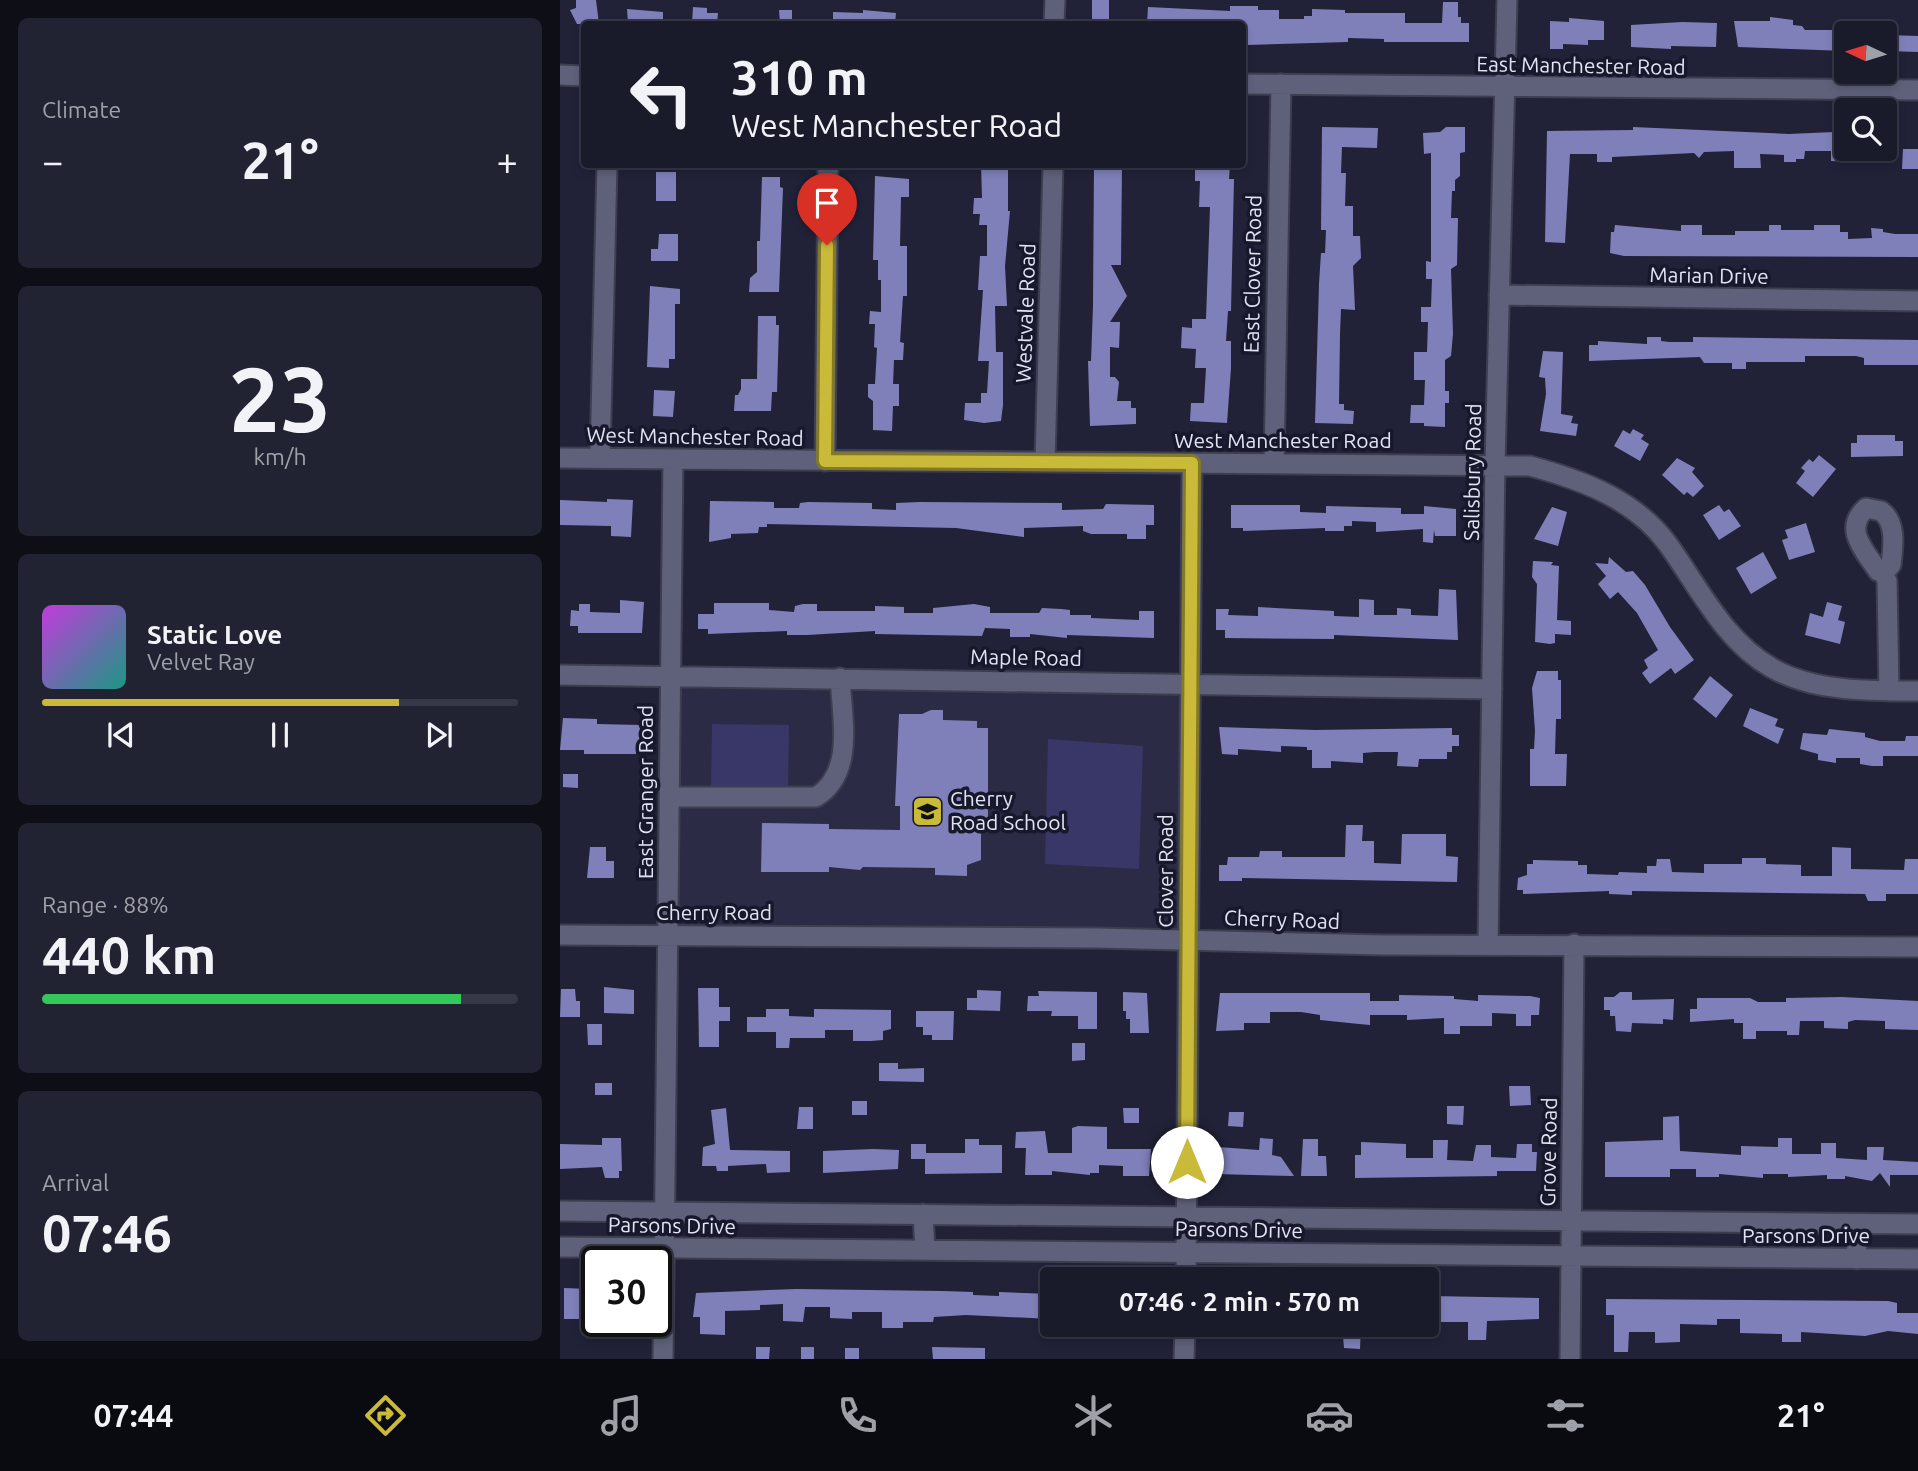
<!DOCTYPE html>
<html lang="en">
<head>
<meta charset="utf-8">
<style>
  body { margin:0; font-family:Ubuntu,sans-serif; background:#222332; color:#f1f3f6; height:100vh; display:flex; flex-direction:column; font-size:26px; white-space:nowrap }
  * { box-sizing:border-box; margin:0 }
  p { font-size:23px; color:#9fa1a8 }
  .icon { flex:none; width:38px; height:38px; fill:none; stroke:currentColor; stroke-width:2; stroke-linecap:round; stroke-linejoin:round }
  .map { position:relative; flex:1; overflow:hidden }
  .details { display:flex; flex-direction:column; gap:18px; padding:18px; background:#0e0e17; width:560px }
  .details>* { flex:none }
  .banner { position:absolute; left:21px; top:21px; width:665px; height:147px; border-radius:7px; box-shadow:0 4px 10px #0003,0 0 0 2px #373847; background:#191a2a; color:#f1f3f6; overflow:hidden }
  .needle { width:46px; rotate:274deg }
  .fabs { position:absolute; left:1274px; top:21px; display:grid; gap:14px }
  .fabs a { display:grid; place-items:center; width:63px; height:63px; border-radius:7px; background:#191a2a; box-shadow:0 4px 10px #0003,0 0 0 2px #373847; font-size:35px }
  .speed { position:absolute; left:21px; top:1246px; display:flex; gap:14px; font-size:35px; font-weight:700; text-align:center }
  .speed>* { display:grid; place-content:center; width:91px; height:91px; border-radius:50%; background:#191a2a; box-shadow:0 4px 10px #0003,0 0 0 2px #373847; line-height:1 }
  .speed .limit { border:4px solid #111; border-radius:10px; background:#fff; color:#111 }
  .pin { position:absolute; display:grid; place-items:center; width:60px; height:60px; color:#fff; margin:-72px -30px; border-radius:50% 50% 50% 0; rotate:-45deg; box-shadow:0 0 7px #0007 }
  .pin .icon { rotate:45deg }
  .me { position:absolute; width:77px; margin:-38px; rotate:0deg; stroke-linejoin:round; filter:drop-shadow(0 0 5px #0008) }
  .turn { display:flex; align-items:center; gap:24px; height:147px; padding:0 35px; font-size:32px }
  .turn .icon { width:91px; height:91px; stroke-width:2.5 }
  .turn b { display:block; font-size:49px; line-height:60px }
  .big { font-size:52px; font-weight:700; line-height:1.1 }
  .details .card { flex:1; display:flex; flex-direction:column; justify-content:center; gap:10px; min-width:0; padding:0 24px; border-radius:10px; background:#222332 }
  .details .dial { align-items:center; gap:0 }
  .dial b { font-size:91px; line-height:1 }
  .song { display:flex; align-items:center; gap:21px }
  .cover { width:84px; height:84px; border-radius:10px; background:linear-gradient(135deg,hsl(290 70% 55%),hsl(170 70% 35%)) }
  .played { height:7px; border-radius:4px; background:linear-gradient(90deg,#c9ba3a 75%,#373847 75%) }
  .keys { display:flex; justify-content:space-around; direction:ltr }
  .heat { display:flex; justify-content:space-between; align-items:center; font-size:38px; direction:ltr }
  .charge { height:10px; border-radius:5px; background:linear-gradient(90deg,#34c759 88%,#373847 0) }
  .trip { position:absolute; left:480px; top:1267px; width:399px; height:70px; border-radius:7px; background:#191a2a; box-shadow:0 4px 10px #0003,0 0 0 2px #373847; font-weight:700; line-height:70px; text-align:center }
  .dock { display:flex; height:112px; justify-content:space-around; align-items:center; background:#0a0a11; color:#9fa1a8 }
  .dock .icon { width:49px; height:49px }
  .dock .selected { color:#c9ba3a }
  .dock b { font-size:32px; color:#f1f3f6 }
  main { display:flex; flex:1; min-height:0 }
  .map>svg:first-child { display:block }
  .built { fill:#2b2b46 }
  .green { fill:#393767 }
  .building { fill:#7f80b9 }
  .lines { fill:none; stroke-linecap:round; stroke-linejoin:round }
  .minor-casing { stroke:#3e3e51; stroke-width:23 }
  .minor { stroke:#5f617a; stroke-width:19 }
  .route-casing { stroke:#837926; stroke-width:18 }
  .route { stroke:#c9ba3a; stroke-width:12 }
  .labels { text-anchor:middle; stroke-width:7; stroke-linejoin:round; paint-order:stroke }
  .street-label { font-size:21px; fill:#e1e3f2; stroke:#18182d }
  .poi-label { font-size:21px; fill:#e1e3f2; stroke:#18182d; text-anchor:start }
</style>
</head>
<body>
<main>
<section class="details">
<div class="card"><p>Climate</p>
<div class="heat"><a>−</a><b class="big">21°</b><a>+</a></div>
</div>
<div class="card dial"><b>23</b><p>km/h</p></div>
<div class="card">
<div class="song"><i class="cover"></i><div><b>Static Love</b><p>Velvet Ray</p></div></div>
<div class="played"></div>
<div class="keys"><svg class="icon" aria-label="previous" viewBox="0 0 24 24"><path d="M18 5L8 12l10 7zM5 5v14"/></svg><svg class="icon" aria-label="pause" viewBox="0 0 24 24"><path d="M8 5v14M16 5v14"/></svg><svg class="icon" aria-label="next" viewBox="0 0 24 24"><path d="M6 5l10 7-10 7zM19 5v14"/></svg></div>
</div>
<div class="card"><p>Range · 88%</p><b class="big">440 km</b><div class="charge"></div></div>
<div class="card"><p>Arrival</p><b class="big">07:46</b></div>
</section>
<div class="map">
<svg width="1358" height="1359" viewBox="0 0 1358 1359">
  <rect width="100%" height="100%" fill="#212238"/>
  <path class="built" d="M116,688l503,4 -2,242 -503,-4z"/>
  <path class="green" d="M152,724l77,1 -1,64 -77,-1z
    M488,739l95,7 -4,123 -94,-5z"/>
  <path class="building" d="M16,0h20l3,24h-22l-7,-14 6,-2z
    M532,0h17v24h-17z
    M883,2h15v15h3v6h8v19h-85v-3l-36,-1v4l-102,3v-21h-99l1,-17 82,4v-5h28v4h21v9h25v-3h8v-7l33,1v3h60v10h37z
    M133,7l14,1v5h11l-1,11h-25z
    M67,9l36,3v12h-35z
    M219,10h13v14h-12z
    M303,10l33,3 -1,11h-62v-12l30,1z
    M1210,17l23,3v5l9,1 3,4h41v21l-108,-4 -4,-26h36z
    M1009,18l35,3v19h-16v5l-25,-1v5h-13v-28l19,1z
    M1122,22l35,1 -1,24 -45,-1v3l-40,-2v-22z
    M1325,35l33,1v16l-33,-1z
    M762,127l56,1 -1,20 -35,-1 -1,26h5l-1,33h8v30h7l1,22 -8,8 2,44 -14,-1 -1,25 -1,70h5v6l10,1 -1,13 -38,-1 4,-139 2,-31h4l1,-23h-5z
    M886,127h19v25l-5,1v23l-5,4v11h-3l-1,27h7l-1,47 -6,4 2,65 -2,22 -6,4v31h4v12h-4v24l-21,-1v-3h-14l1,-18h13l1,-25h-11v-28h13l1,-30h-7v-15h10l1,-28h-6v-18l5,1v-109l-7,1 -1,-21 17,-1z
    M1073,127l156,7 45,-2v5h12v12h6v13l-21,-1v-10h-26l-1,8h-8v3h-12v-7l-24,-1 1,14h-27v-17l-30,1 -5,6 -5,-5 -82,4v5h-15v-8h-27l-5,89 -20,-1 2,-111 86,-1z
    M1343,149h15v20h-16z
    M421,164h27v47h2l-5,55 2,40h-12l1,46h7v53l-2,16 -17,2 -20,-3 1,-17h16v-10h6l2,-32h-11l5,-71h-5l2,-34h7v-31h-8l1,-11h-7l1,-16h8z
    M534,164h28l-1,101h-10l16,31 -17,26h10l-1,26 -9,-1v30h5l4,5 -2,19h14v7h5v16l-46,2 -2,-65h3l2,-55z
    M635,164l35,1 -1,14h5l-3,132h-3l-2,30h5v27l-4,55 -37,-2 1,-18h13l2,-35h-11l1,-19 -15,-1 1,-21 10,1v-9h14l4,-112h-11l1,-26h-5z
    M96,172h20v29h-20z
    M315,176l34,3v18h-8l-1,49h7v50h-4l-3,46 4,1 -1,17h-9l-1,24h6v22h-6l-1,25 -19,-1v-29l-5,-4v-13h7l2,-36 -3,-1 1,-23h-6l1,-13 11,1v-32h-3v-20h-5z
    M202,177h18v10l3,1 -4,104h-30l1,-14 7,-6v-31h3z
    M1055,225l66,6v-6h21v10h33v-4h34v-6h12v5h33v-5h26v7h8v7l24,-1 -1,-10 12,1v3l12,2h23v23l-294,-1 -14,-3 1,-21h3z
    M99,234h19v27h-27v-12h7z
    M90,286l30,3v15h-5v55h-6v9l-22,-1z
    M198,316h18v9h3l-2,67h-5l-1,19h-37l1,-16h3l3,-6v-10h16z
    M1087,337h14v4l8,1h24v-5l225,3v25h-54v-7l-8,-2h-51v6h-59v7h-14v-6h-28l-4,-6 -111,4v-16h9v-4l49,3z
    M983,351l20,1 -2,62 12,2 -2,7 7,1 -2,12 -36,-5 6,-37 -1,-16 -6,-1z
    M94,390l21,1 -2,26 -20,-1z
    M1073,429l11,6 -3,4 8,5 -9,17 -26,-15 9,-16 7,4z
    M1297,435h38v6h8v15l-52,1v-14h6z
    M1259,455l17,14 -23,28 -17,-14 9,-12 -4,-3 8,-9 4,3z
    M1117,458l18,10 -3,4 12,14 -11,11 -6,-5 -3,3 -22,-20z
    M47,499l26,1 -2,37 -20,-1v-10l-51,-1v-25l47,2z
    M150,501l64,1v6h25l1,-5 8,-1 64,1v6l24,1v-7l24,-1 142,1v7l41,-1 3,-5 48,1v20h-8v14h-19v-5h-36l-8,-3v-5l-59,2v9l-68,-9 -189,-4v3h-8l-1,6 -27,1v4l-22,4z
    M671,505h69v7l26,1v-7l75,2v6h23v-8l32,3v27h-21l-1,-6 -1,13 -10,-1v-13l-47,3v-10l-24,-1v5h-8v5h-19v-3l-82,3v-3h-12z
    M1159,505l5,7 5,-3 12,17 -22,14 -16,-25z
    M992,507l15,5 -9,34 -24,-7z
    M1246,523l9,29 -26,8 -7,-20 6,-2 -3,-8z
    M1203,552l14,26 -26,16 -15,-26z
    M1049,557l17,15 7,-1 12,14 25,42 24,33 -19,14 -4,-6 -21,16 -8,-11 6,-5 -4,-8 14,-10 -21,-37 -19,-21 -8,7 -12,-15 8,-8 -11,-13 13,1z
    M973,561l20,1 -2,3 8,1 -2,54 14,1v14l-16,-1v9l-5,1 -15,-2 2,-58 -5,-7z
    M879,589l17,1 2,50 -124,-5v4l-109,-1v-8h-9v-21h13l-1,6 30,1v-9l76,4v5l25,1v-18l15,1v15h23v-7l14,1v6l27,1z
    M60,600l24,2 -2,31h-64v-7h-8l1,-16 8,1v-7h11v8l30,1z
    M1267,602l15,4 -4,14 7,2 -5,22 -35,-9 5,-22 13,4z
    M154,603h55v7l25,2 1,-6 8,-2h14v7h58v-5l29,1v6h29v-5l41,-4 16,3v6h49l3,-5 19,1 9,1v5h21v3l48,2v-9h15v27l-87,-3v3l-37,-4v3h-20v-8l-25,-1 -3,8 -107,-2v-3l-68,4h-20v-4l-79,3v-5h-10v-15h16z
    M977,671h21v9h3v39h-5l-1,35h12l-1,32h-36v-37h4l1,-18 -3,-43z
    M1150,676l23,19 -17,23 -23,-19z
    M1190,708l28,11 -3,7 9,3 -6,15 -35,-18z
    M371,710h12v10l34,1v7h11v96h-7v36l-14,5v11l-32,-1v-7l-72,-1 -3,3 -31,-3v5h-68l1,-49 67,1v5l71,1v-24h-5l4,-92h23z
    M3,718l34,1v5l43,1 -1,22h-3v7h-52v-4h-24z
    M659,727l96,3 137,-2v7h7v11h-7v6h-5v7h-28l-1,8 -21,-1 1,-14h-23l-12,1v10l-32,-2v7h-19v-18h-5v-3l-26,-1v6l-43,-3v6l-16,-1z
    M1269,729l36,4v4l15,4h25l1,-5h12v20h-35v10h-11l-12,-2v-6h-24v5l-18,-3v-6l-18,-5 3,-16 24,2z
    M3,774h15v14l-15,-1z
    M786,825h17l-1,16h12v22l27,1 1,-30h44v22l12,1 -1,25 -215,-4v3h-23v-16h8l1,-8h31l1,-6h22v6h63z
    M30,847h16v14h8v17h-27z
    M1272,847l19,1v21l53,1 1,-11h13v35h-32v7h-18l-3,-7 -233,-3v4l-23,-1v-3l-86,3v-4h-6l1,-12 9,-3v-11h6v-4l45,1v4h9v9l31,1 1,-3 28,1v-7h9l1,-7h13l2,13 32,1v-9h38v-6h24v6l35,1v11h31z
    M44,987l30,3v24l-30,-1z
    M138,988h21v19h11v14h-11v26h-20z
    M1,989h14l1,12h4v16h-20z
    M417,990l24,1 -1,20 -33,-1v-12h10z
    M478,991l59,1v37h-19v-13h-27l1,-5h-25l1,-15h11z
    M563,992l24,1 2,40h-19v-14h-4v-8h-3z
    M1060,992h12v8l42,-1 -1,21 -10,-1v5l-31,-1 -1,9 -15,-1 -1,-15h-5v-6h-6v-13h10z
    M660,993h150v8h29v-6l55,1v3l24,2v-6l52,1 10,2 -1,17h-8v11h-15v-12l-24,-1v13h-32v8h-16v-16l-37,2v-5h-37v10l-11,-1 -39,-4v-5l-19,-3h-31v11h-26v7l-28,1z
    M1282,997l76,4v29l-33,-1v-8l-30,-1 -7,2v7l-24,-1v-7h-24l-1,14h-12v-4h-31v8h-13v-16h-9v-4l-44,3v-13h7v-11h53l8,4h28v-4z
    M206,1009h23v7l25,1v-8l77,1v19l-8,2v9l-12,1h-18v-11h-28v8h-35l-1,10h-13v-16h-29v-15h19z
    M356,1011h38l-1,29h-21v-5h-9v-8h-7z
    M27,1024h15v21h-14z
    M512,1043h13v17l-13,1z
    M319,1063h19v6l26,-1v14l-45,-1z
    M35,1083h17v12h-17z
    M949,1086h21l1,19 -21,1z
    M292,1101h15v14h-15z
    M887,1106h17l-1,19 -16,-1z
    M239,1107h14v22h-16z
    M166,1108l4,42 60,1v21l-23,1 -1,-9 -38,2v5h-11l-1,-5h-14l1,-19 12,-3 -4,-34z
    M563,1108h16v15h-15z
    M669,1112h15l-1,15 -15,-1z
    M1119,1116l1,35 61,4v-9l37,1v-9h14v16h29v-11h15v15l31,2v-13h17l-1,13 35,2v13h-28v12l-10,-14 -8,8 -27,-5v3h-18v-4l-39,2v-3h-25v4l-44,-4v3h-23v-8h-26v8h-65v-35l58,-2v-23z
    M518,1126l29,1v22h44l-2,27h-26v-10l-24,-1v8h-9v2l-38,-4v4h-27l1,-27h-11l1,-16 29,-1 3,22h24v-25z
    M42,1138h19l1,33h-3v7h-14l-3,-11 -42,2v-25l42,1z
    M700,1138l13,1 -1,16 9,2 13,19 -78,-2 2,-27 41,3z
    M405,1139h14v6h23v28l-77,1v-15h-14v-15h15v9h39z
    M743,1139h15v17h8l1,20h-26z
    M873,1140h15l-1,20 26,1 3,-16h15v12l25,1 1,-14h15v8h5l-1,19h-39v5l-142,2v-23h6v-13l45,2v14h27z
    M313,1149l26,1 -1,19 -75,4v-22z
    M4,1288l25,1 -1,18h-9v12h-15z
    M236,1289l146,2 31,1v3l26,1v-4l53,2v25l-86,-4 -32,2 -1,5h-30v6h-21v-16h-30v7l-22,-1v-11h-25l-2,15 -20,-1v-17l-23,1v5l-35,1v24l-25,-1v-17h-7l3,-24z
    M870,1296l109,2v21l-52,2 -1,19h-18v-18h-32l-5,-7z
    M1046,1299l282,2 9,2v10h21v21l-30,-3 -23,5 -64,-4v10h-19v-8l-42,-1v-14h-23v6l-37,-1v18l-25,1v-11h-26l-1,20h-14v-37h-8z
    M740,1325h15v13l-15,-1z
    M782,1325h19l-1,24 -16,-1z
    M196,1347h14l-1,12h-13z
    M241,1347h13v12h-13z
    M372,1347l53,1v11h-52z
    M285,1348h14v11h-14z"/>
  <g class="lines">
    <defs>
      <path id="minor" d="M494,24l1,-24
        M0,75l24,1
        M682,84l676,6
        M939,295l419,6
        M0,458l970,8c52,14 104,33 137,77 32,44 56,97 105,125 42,24 99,23 146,23
        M40,458l7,-294
        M265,461l3,-297
        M485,462l8,-298
        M714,464l7,-380
        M1306,508l15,3c16,11 12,37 10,54l-8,7 -5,-1c-14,-21 -35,-42 -12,-63z
        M1323,572l4,9 2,110
        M0,675l932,14
        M109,797h147c39,-24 26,-79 24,-119
        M0,935l537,3 285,7 536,2
        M928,945l7,-481 12,-464
        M0,1211l1358,13
        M363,1214l2,36
        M1296,1224l1,35
        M0,1247l1358,12
        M626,1279l6,-816
        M103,1359l10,-899
        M624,1359l1,-34
        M1010,1359l4,-415"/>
    </defs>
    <use href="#minor" class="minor-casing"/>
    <use href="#minor" class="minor"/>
  </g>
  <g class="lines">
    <defs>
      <path id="route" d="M267,245l-2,216 367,2 -5,699"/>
    </defs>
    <use href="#route" class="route-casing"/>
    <use href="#route" class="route"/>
  </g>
  <defs>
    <symbol id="school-square" viewBox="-11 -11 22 22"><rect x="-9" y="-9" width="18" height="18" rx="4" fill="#c9ba3a" stroke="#18182d"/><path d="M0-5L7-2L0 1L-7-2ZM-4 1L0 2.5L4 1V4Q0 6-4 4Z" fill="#111"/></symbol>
  </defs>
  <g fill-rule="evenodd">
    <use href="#school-square" x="350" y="794" width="35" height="35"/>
  </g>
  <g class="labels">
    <g class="street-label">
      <text transform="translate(1021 66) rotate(1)" y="7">East Manchester Road</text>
      <text transform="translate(693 274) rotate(-89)" y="7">East Clover Road</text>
      <text transform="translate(1149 276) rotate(1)" y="7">Marian Drive</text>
      <text transform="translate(466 313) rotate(-88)" y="7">Westvale Road</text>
      <text transform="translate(135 437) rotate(1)" y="7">West Manchester Road</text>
      <text x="723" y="448">West Manchester Road</text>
      <text transform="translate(913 472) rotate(-89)" y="7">Salisbury Road</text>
      <text transform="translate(466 658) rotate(1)" y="7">Maple Road</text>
      <text transform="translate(86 792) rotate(-90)" y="7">East Granger Road</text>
      <text transform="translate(606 871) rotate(-90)" y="7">Clover Road</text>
      <text x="154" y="920">Cherry Road</text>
      <text transform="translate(722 920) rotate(2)" y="7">Cherry Road</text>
      <text transform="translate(989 1152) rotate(-89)" y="7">Grove Road</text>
      <text transform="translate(112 1226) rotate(1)" y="7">Parsons Drive</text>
      <text transform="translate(679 1230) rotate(1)" y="7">Parsons Drive</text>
      <text x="1246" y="1243">Parsons Drive</text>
    </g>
    <g class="poi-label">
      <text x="390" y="806">Cherry<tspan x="390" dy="24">Road School</tspan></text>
    </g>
  </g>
</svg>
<div class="fabs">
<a><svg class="needle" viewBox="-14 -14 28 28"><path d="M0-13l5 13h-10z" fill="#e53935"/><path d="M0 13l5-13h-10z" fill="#9fa1a8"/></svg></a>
<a><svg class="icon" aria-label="search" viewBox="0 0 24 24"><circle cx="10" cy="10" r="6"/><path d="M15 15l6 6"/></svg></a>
</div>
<div class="speed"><div class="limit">30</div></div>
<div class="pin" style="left:267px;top:245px;background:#d93025"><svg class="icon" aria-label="arrive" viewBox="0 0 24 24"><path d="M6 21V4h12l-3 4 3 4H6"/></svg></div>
<svg class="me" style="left:627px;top:1162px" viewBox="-20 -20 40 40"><circle r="19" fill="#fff"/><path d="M0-13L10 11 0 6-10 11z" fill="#c9ba3a"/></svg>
<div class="trip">07:46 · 2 min · 570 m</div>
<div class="banner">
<div class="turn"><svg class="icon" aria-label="left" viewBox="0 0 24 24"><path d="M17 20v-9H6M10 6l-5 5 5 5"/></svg><div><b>310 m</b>West Manchester Road</div></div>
</div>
</div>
</main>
<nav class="dock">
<b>07:44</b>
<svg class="icon selected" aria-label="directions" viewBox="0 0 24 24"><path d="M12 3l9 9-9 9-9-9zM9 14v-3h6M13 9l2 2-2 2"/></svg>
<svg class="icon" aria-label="music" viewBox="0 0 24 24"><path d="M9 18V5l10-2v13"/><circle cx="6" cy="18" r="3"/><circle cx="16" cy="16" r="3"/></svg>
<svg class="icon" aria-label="phone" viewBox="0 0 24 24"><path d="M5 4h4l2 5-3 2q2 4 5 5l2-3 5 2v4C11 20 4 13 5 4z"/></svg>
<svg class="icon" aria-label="climate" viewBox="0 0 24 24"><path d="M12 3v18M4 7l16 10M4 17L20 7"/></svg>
<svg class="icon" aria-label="car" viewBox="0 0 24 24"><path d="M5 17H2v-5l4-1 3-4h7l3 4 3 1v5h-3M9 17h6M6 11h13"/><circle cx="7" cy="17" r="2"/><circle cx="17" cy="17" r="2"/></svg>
<svg class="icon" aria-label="filters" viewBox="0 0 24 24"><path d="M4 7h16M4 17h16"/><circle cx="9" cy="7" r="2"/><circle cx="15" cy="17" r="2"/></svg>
<b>21°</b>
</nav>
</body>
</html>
